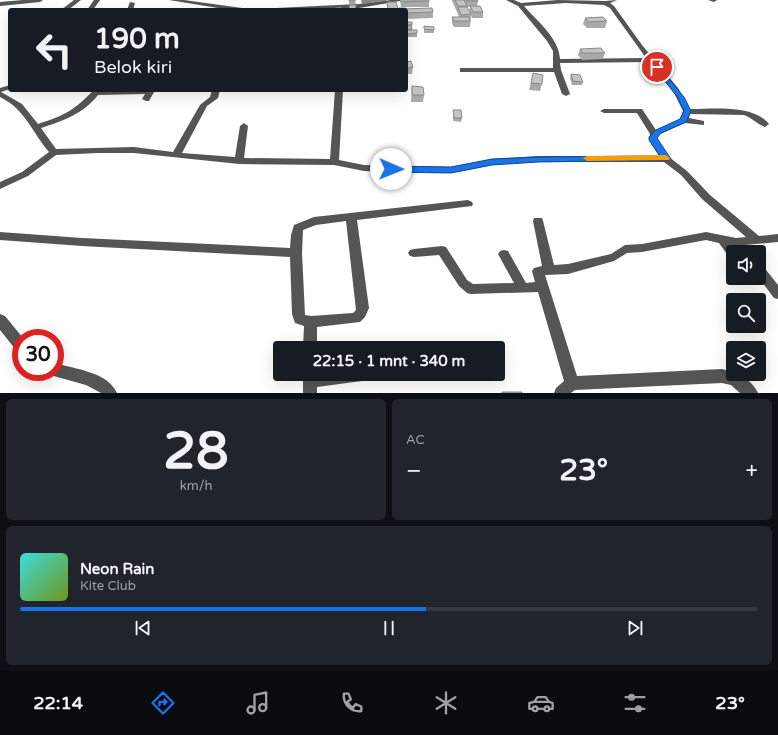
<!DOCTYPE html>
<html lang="id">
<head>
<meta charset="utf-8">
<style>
  body { margin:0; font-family:"Varela Round",sans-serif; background:#20242c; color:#f1f3f6; height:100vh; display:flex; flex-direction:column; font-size:15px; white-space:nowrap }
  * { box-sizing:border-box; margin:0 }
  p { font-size:13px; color:#9ea1a6 }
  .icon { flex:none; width:22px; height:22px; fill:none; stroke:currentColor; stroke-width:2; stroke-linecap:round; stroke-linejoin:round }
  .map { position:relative; height:393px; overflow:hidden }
  .drawer { display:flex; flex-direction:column; gap:6px; padding:6px; background:#0d0f14; flex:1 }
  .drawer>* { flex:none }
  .hud { position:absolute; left:8px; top:8px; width:400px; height:84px; border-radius:4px; box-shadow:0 4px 16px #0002; background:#171b24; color:#f1f3f6; overflow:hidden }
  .buttons { position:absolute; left:726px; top:245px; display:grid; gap:8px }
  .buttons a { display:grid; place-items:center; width:40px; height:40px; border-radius:4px; background:#171b24; box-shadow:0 4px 16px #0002; font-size:20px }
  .speed { position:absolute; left:12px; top:329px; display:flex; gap:8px; font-size:20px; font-weight:700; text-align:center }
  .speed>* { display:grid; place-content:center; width:52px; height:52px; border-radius:50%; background:#171b24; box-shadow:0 4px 16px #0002; line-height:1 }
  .speed .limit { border:6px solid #d22; background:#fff; color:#111 }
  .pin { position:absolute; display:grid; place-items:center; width:34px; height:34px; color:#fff; margin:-17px; border:2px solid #fff; border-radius:50%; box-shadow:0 1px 4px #0007 }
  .me { position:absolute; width:44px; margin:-22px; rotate:91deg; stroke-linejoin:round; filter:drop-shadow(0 0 3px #0008) }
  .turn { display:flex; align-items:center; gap:14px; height:84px; padding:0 20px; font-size:18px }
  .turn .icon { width:52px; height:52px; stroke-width:2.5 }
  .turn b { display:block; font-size:28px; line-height:34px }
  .big { font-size:30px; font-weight:700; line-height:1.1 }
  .drawer .card { flex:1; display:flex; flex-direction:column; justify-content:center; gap:6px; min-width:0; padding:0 14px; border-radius:6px; background:#20242c }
  .drawer .dial { align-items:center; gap:0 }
  .dial b { font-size:52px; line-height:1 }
  .song { display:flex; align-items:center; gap:12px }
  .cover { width:48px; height:48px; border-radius:6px; background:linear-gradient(135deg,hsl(180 70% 55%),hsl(80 70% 35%)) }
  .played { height:4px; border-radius:2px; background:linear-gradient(90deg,#1a73e8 55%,#363941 55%) }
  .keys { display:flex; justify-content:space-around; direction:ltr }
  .heat { display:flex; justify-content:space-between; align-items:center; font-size:22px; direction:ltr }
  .drawer .tiles { flex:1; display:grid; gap:6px; grid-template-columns:1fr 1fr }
  .card:last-child { grid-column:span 2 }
  .trip { position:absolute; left:273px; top:341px; width:232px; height:40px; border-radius:4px; background:#171b24; box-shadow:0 4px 16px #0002; font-weight:700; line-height:40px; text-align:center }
  .tab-bar { display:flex; height:64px; justify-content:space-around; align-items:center; background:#090b0e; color:#9ea1a6 }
  .tab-bar .icon { width:28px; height:28px }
  .tab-bar .on { color:#1a73e8 }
  .tab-bar b { font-size:18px; color:#f1f3f6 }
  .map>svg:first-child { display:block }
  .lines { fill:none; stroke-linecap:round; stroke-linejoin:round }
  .minor { fill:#555; fill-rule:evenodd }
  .wall { fill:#a9a9a9; fill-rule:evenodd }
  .shaded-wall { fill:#898989 }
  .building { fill:#c4c4c4; stroke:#898989 }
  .route { fill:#1a73e8; stroke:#114b97 }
  .slow { fill:#f59e0b }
</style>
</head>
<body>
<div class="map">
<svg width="778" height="393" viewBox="0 0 778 393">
  <rect width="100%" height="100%" fill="#fff"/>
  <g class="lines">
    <path class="minor" d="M23,0h20l-3,2 -40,4v-4z
      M74,0h7l-13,10h-7z
      M94,0h6l-7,10h-6z
      M169,0h15l58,8 3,2h-15z
      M391,0h15l-47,8 -86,2 3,-2 83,-4z
      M506,0h8l7,3 37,-3 47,1 12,-1 -7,3 4,3 28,39 36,43 12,21c24,0 63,-5 79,15l-4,3c-8,-3 -13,-9 -21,-12l-54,-1 -1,4 15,3v4l-19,-2 -27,12 -1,5 12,17 18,14 23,24 49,41 19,-2v8l-45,4 5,6h-5v6l-4,-1 -10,-14 -13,-3 -64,12 -15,1 -13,8 -46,13 -23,1 32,101 145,-7 11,3v2c10,0 21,10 25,19h-18l-9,-8 -9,-2 -147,7 -4,3h-17l2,-5 8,-7 -26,-89 -67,2 -4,-1 -8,-7 -20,-31 -25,2 -4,-1 -2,-3 2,-3 4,-1 28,-3 4,1 21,33 6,4 41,-1 -16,-29 2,-3 4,-1 4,1 18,32 9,-1 -3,-11 2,-3 8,-2 -9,-45 1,-3h8l1,3 11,44 14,-1 43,-10 14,-9 17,-1 64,-12 30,6 10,-1 -44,-38 -21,-24 -17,-13h-126l-46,3 -41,8h-30l-57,-2 -30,-6 -95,-1 -105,-11h-36l-42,2 -28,21 -28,13v-7l22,-10 27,-20c-17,-20 -24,-43 -49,-55v-9l10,-3v4l-9,3 21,12 16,20c28,-9 36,-14 56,-34h57l3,2 -5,9h-3l-4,-2 3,-5 -47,1c-15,19 -35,26 -57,33l15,21 78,-2 39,5 27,-47 10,-8 2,-7h8l-2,8 -11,8 -25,47 53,4 5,-31 4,-3 4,3 -4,32 86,1 5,-69h8l-4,70 25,5 87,2 41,-8 46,-3h121l-10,-16 1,-6 -13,-21h-33l-4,-2 4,-2h38l14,21 24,-11 3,-8 -10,-20 -24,-29 -89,1 1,7 9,24 -4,2 -4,-2 -8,-22h-94v-4h93v-17l-6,-10 -29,-35zM566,3l38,2 6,3 36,50 -86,1c-1,-21 -23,-38 -36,-53z
      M708,0h9l-3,2z
      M130,2l5,1 -2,7h-6z
      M468,200l4,2 1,2 -1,2 -115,14 12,88 -4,9 -5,5 -43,5v21h-14l1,-22 -9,-3 -3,-9 -2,-57 -208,-11 -82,-6v-8l82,6 208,10 1,-13 3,-10 20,-8zM346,221l10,89 -3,3 -42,3 -6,-1 -3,-62 1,-23 13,-5z
      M759,264l4,2 15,19v14l-4,-1 -15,-20z
      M0,314l5,2 18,22h-2v14l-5,-2 -16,-20z
      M55,363c20,6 53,9 62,30h-16l-15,-8 -36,-10 -1,-3h6z
      M303,374h66l-2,5 -5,2 -45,6v6h-14z"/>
  </g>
  <path class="wall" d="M349,0h6l1,4h-7z
    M400,0h29v7h-28z
    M452,0h25l1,1 -1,5 6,6v6h-11l-1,-3 -1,12h-16l-2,-4v-6h7l-2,-5 -5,-11zM467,7h3l-1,5z
    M399,8l34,4v6l-27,1v-9h-7z
    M585,18l22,3 -2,7h-18l-4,-4z
    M406,22l6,3v5l5,3v4h-10z
    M424,26l10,1v6h-10z
    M580,49l25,4 -2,6 -21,1 -4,-5z
    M406,62l7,5 -1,7h-6z
    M533,73l9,11 -2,7 -11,-1z
    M571,74l12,8 -1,3h-10l-2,-7z
    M412,86l12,9 -1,7h-12z
    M453,110l9,8 -1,4 -8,-1z"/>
  <path class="shaded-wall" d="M361,0h25v1l-24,3z"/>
  <path class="building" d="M349,0h6v1h-6z
    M401,0h28v1l-28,1z
    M455,0h9l3,6h-9z
    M466,0h11l1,1h-11z
    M387,2h9l2,7 -10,1z
    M350,5h6l-1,4h-6z
    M470,6h10l3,6h-10z
    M341,7l-1,3h-9v-1z
    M458,7h9l4,7 -10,1z
    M399,8h7v1h-4v1h-3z
    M432,8l1,4 -27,1v-3h-4v-1z
    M452,17h17l1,4h-16z
    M603,17l4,4 -18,1 -4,-4z
    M406,22h6v3h-6z
    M406,26h5l1,3h-6z
    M424,26l10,1v3l-10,-1z
    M406,30h11v3l-10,1z
    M601,48l4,5h-22l-3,-4z
    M411,61l2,6 -7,1v-6z
    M533,73l10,2 -1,9 -11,-1z
    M571,74l9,1 3,7 -10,-1z
    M412,86l11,1 1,8h-12z
    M453,110h8l1,8h-8z
    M502,392h20v1h-20z"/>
  <path class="route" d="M657,65l27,32 7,14 -5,11 -25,11 -4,5 14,21 -2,1 -131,2 -46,3 -41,8 -60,-1 -4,-3 4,-3 60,1 41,-8 46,-2 122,-1 -11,-16v-3l7,-7 24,-11 4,-8 -6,-13 -24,-31z"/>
  <path class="slow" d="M666,155l4,3 -1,2 -82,1 -4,-3 4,-2z"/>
</svg>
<div class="buttons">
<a><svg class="icon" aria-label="sound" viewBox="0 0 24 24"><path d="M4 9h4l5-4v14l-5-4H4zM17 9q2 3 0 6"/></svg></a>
<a><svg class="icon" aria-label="search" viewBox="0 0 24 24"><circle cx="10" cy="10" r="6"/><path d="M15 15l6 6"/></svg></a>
<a><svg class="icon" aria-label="layers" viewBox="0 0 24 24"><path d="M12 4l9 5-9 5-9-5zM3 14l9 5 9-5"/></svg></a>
</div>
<div class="speed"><div class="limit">30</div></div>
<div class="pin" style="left:657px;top:67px;background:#d93025"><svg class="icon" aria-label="arrive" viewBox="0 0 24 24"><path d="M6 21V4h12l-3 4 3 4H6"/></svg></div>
<svg class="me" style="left:391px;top:169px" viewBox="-20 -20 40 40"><circle r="19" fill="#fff"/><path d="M0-13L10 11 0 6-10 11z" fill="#1a73e8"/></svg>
<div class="trip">22:15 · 1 mnt · 340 m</div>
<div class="hud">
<div class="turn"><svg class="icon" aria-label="left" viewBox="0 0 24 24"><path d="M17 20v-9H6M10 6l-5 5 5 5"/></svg><div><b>190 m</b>Belok kiri</div></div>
</div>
</div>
<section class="drawer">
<div class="tiles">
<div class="card dial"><b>28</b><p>km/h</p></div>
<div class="card"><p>AC</p>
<div class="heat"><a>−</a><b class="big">23°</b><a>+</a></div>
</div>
<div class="card">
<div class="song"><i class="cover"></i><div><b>Neon Rain</b><p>Kite Club</p></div></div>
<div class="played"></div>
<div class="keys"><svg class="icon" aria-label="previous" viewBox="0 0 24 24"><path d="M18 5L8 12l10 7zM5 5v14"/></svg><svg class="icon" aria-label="pause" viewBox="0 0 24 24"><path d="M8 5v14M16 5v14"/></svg><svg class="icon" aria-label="next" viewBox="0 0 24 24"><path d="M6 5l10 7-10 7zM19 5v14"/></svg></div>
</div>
</div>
</section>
<nav class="tab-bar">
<b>22:14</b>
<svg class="icon on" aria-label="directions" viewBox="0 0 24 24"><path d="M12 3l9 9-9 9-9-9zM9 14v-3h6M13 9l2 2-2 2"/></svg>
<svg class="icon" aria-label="music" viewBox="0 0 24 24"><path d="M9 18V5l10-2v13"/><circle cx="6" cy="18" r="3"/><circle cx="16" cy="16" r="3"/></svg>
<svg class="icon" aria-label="phone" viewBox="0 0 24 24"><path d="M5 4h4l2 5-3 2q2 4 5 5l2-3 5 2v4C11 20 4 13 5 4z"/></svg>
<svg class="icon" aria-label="climate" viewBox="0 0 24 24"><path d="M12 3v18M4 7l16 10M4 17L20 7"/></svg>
<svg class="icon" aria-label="car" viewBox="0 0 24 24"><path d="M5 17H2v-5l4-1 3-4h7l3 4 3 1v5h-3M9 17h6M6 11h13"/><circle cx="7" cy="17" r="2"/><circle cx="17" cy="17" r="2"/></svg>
<svg class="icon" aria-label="filters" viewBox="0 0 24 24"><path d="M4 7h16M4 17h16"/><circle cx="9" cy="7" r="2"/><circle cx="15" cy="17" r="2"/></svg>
<b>23°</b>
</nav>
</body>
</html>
